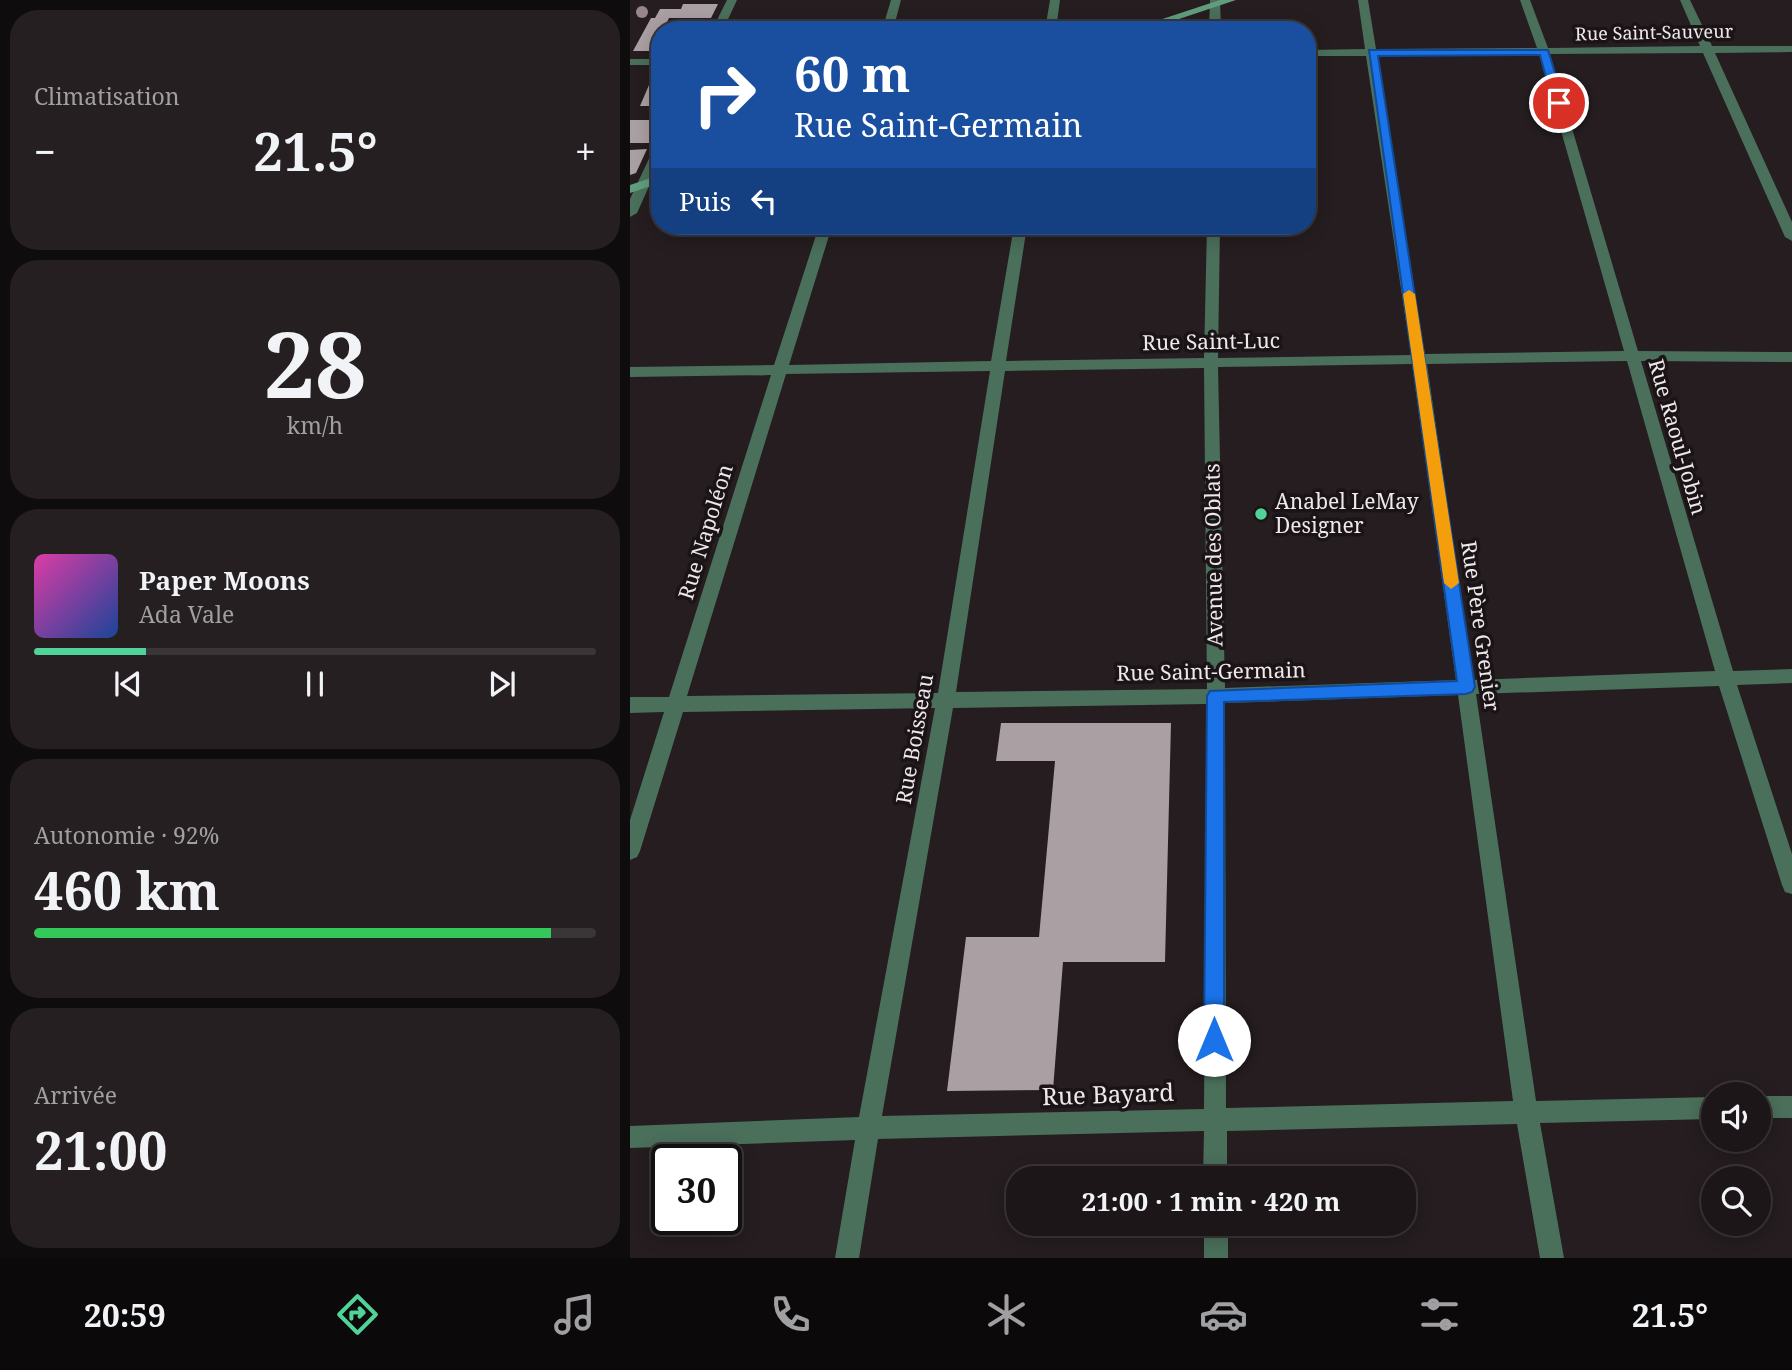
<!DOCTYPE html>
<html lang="fr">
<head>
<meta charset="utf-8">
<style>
  body { margin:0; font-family:"Noto Serif",serif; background:#251f21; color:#f1f3f6; height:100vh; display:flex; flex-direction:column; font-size:26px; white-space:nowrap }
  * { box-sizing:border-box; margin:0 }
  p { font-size:23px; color:#a09fa2 }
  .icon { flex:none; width:38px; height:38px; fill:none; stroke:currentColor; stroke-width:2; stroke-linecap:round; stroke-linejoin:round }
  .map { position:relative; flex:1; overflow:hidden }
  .panel { display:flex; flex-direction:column; gap:10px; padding:10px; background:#0f0c0d; width:630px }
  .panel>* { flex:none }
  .banner { position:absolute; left:21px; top:21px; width:665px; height:214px; border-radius:28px; box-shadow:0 4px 18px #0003,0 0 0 2px #3a3537; background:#1a4fa0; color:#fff; overflow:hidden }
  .buttons { position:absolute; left:1071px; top:1082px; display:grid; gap:14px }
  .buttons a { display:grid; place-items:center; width:70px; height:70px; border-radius:50%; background:#1c1618; box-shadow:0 4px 18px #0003,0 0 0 2px #3a3537; font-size:35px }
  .speed { position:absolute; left:21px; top:1144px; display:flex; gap:14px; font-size:35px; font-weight:700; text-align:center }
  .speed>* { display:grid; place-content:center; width:91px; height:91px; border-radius:50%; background:#1c1618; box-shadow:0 4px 18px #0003,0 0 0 2px #3a3537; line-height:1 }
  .speed .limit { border:4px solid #111; border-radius:10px; background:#fff; color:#111 }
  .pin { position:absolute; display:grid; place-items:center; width:60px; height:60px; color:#fff; margin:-30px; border:4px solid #fff; border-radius:50%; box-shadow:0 2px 7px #0007 }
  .me { position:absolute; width:77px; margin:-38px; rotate:0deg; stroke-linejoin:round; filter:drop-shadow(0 0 5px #0008) }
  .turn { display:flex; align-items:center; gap:24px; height:147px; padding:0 28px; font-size:32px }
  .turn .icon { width:91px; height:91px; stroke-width:2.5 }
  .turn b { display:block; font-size:49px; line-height:60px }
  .then { display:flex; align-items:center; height:66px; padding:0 28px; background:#0003; gap:14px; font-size:26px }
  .big { font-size:52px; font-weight:700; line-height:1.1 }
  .panel .tile { flex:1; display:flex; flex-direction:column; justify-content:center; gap:10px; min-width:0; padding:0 24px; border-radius:28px; background:#251f21 }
  .panel .dial { align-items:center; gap:0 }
  .dial b { font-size:91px; line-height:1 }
  .song { display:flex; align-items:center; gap:21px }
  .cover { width:84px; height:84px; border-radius:10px; background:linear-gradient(135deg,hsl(320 70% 55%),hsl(220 70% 35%)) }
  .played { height:7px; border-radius:4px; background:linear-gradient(90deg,#50d398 20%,#3a3537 20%) }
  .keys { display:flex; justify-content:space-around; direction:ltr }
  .heat { display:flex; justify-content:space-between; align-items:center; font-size:38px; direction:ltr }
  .charge { height:10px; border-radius:5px; background:linear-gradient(90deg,#34c759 92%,#3a3537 0) }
  .trip { position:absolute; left:376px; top:1166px; width:410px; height:70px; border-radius:28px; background:#1c1618; box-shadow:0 4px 18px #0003,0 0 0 2px #3a3537; font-weight:700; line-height:70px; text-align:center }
  .tabs { display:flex; height:112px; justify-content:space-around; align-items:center; background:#0b090a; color:#a09fa2 }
  .tabs .icon { width:49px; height:49px }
  .tabs .active { color:#50d398 }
  .tabs b { font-size:32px; color:#f1f3f6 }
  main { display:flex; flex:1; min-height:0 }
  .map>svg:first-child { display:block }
  .building { fill:#aa9fa3 }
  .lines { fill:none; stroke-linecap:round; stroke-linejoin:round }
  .street { fill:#4a6f5b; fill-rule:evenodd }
  .secondary { fill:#609d7d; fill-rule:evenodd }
  .tree { fill:#97868c }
  .route { fill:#1a73e8; stroke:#114b97; stroke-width:2 }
  .slow { fill:#f59e0b }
  .poi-dot { fill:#50d398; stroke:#1b1417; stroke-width:2.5 }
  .labels { text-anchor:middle; stroke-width:7; stroke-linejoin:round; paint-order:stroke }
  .far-street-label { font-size:18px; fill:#eee8ea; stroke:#1b1417 }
  .street-label { font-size:21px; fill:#eee8ea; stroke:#1b1417 }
  .poi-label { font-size:21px; fill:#eee8ea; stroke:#1b1417; text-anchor:start }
  .near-street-label { font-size:24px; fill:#eee8ea; stroke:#1b1417 }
</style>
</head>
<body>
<main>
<section class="panel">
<div class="tile"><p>Climatisation</p>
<div class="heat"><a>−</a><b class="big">21.5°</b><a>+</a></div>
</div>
<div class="tile dial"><b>28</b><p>km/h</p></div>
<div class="tile">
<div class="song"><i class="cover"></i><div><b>Paper Moons</b><p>Ada Vale</p></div></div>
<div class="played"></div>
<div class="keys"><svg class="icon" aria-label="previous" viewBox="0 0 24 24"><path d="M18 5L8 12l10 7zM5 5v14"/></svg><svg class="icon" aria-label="pause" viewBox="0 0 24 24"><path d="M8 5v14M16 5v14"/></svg><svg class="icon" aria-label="next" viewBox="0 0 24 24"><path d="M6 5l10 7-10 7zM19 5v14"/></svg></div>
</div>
<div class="tile"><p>Autonomie · 92%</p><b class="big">460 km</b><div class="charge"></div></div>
<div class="tile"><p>Arrivée</p><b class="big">21:00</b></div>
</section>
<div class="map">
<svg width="1162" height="1258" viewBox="0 0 1162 1258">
  <rect width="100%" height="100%" fill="#251d20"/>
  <path class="building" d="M53,4h35l-7,14h-42l-6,12h-3v21h-27l18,-33h4l5,-9h21z
    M25,71h5v35h-20z
    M0,120h30l-10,23h-20z
    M17,149l-11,24 -6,2v-25z
    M371,723h170l-6,239h-102l-10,128 -106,1 19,-154h73l16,-176h-59z"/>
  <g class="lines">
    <path class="street" d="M97,0h10l-14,30h-11z
      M261,0h10l-8,30h-11z
      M420,0h10l-4,30h-11z
      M580,0h10l1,30h-12z
      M728,0h10l8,49 161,-1 -17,-48h10l18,48 152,-2 -20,-46h10l22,46h80v6l-77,1 77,169v19l-7,-4 -82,-184 -153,1 88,297 154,1v10l-151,-1 92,310 59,-2v14l-55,2 55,169v40l-7,-2 -3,-7 -63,-199 -243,8 60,407 177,-4v22l-173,4 24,135h-24l-23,-134 -290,7v47h-24l1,-47 -326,8 -19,119h-24l20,-118 -225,8v-22l229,-9 76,-409 -252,4 -43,139 -3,6 -7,3v-40l34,-108 -34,1v-16h39l102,-322 -141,2v-10l144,-2 45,-139h13l-43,139 202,-4 23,-135h13l-21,135 198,-3 3,-132h13l-2,132 193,-3 -45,-299h-59v-6l58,-1zM909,54l85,297 -199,3 -48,-298zM997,361l88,310 -242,9 -46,-316zM782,364l44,316 -231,8 -7,-321zM574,368l3,321 -251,3 49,-321zM360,371l-52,322 -251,3 99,-322zM828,695l55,406 -287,7 -1,-405zM577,704l-3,405 -322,7 71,-408z
      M0,59h30v6h-30z
      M30,144v18l-23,51 -7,4v-18l24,-51z
      M1129,1096h33v22h-33z
      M574,1223h24v35h-24z"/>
    <path class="secondary" d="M590,0h16l-90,30h-17z
      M30,175v8l-30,10v-8z"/>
  </g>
  <circle class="tree" cx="12" cy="12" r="6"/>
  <path class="route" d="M739,50h179l16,53 -5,3 -6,-3 -13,-48 -162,1 97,631 -3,5 -6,2 -242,8v338l-3,7 -7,2 -7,-2 -3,-7 3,-344 3,-5 247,-10z"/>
  <path class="slow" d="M779,290l6,4 44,289 -8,6 -7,-6 -41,-289z"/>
  <circle class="poi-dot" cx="631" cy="514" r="7"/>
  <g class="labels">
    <g class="far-street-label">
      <text transform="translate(1024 33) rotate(-1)" y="6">Rue Saint-Sauveur</text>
    </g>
    <g class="street-label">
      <text transform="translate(581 342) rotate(-1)" y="7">Rue Saint-Luc</text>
      <text transform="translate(1047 437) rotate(74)" y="7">Rue Raoul-Jobin</text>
      <text transform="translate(76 532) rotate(-73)" y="7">Rue Napoléon</text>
      <text transform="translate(584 555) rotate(-91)" y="7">Avenue des Oblats</text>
      <text transform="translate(850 626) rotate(82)" y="7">Rue Père Grenier</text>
      <text transform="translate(581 672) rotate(-1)" y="7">Rue Saint-Germain</text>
      <text transform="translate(285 739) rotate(-80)" y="7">Rue Boisseau</text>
    </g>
    <g class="poi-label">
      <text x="645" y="509">Anabel LeMay<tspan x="645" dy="24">Designer</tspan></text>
    </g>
    <g class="near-street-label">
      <text transform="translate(478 1095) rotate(-2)" y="8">Rue Bayard</text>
    </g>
  </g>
</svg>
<div class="buttons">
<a><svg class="icon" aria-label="sound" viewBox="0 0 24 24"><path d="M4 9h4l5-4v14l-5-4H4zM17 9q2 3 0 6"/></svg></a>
<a><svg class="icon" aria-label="search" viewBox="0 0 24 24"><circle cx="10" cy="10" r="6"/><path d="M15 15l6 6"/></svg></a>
</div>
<div class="speed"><div class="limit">30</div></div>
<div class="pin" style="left:929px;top:103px;background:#d93025"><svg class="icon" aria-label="arrive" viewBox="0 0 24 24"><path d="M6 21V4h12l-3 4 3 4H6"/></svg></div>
<svg class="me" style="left:584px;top:1040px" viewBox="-20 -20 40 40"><circle r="19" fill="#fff"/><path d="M0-13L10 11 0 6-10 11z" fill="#1a73e8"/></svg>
<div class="trip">21:00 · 1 min · 420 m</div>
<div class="banner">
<div class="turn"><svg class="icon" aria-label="right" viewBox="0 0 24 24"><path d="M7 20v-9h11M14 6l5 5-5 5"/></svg><div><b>60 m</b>Rue Saint-Germain</div></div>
<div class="then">Puis<svg class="icon" aria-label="left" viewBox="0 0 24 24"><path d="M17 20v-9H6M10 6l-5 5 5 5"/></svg></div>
</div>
</div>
</main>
<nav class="tabs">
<b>20:59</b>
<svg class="icon active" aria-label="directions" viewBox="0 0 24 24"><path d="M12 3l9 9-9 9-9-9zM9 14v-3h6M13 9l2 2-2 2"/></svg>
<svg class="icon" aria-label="music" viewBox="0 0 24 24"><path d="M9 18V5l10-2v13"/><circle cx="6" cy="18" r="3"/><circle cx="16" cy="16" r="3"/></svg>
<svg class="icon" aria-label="phone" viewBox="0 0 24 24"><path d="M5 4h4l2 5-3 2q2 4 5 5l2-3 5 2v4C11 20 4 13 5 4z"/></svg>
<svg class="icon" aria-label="climate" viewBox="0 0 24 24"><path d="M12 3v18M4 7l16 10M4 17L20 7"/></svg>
<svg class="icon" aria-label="car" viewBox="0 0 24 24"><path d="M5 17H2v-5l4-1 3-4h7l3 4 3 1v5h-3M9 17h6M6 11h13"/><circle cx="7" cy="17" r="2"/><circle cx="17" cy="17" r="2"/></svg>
<svg class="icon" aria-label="filters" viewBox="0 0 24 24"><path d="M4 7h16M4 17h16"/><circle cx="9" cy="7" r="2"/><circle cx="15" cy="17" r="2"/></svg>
<b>21.5°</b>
</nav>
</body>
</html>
